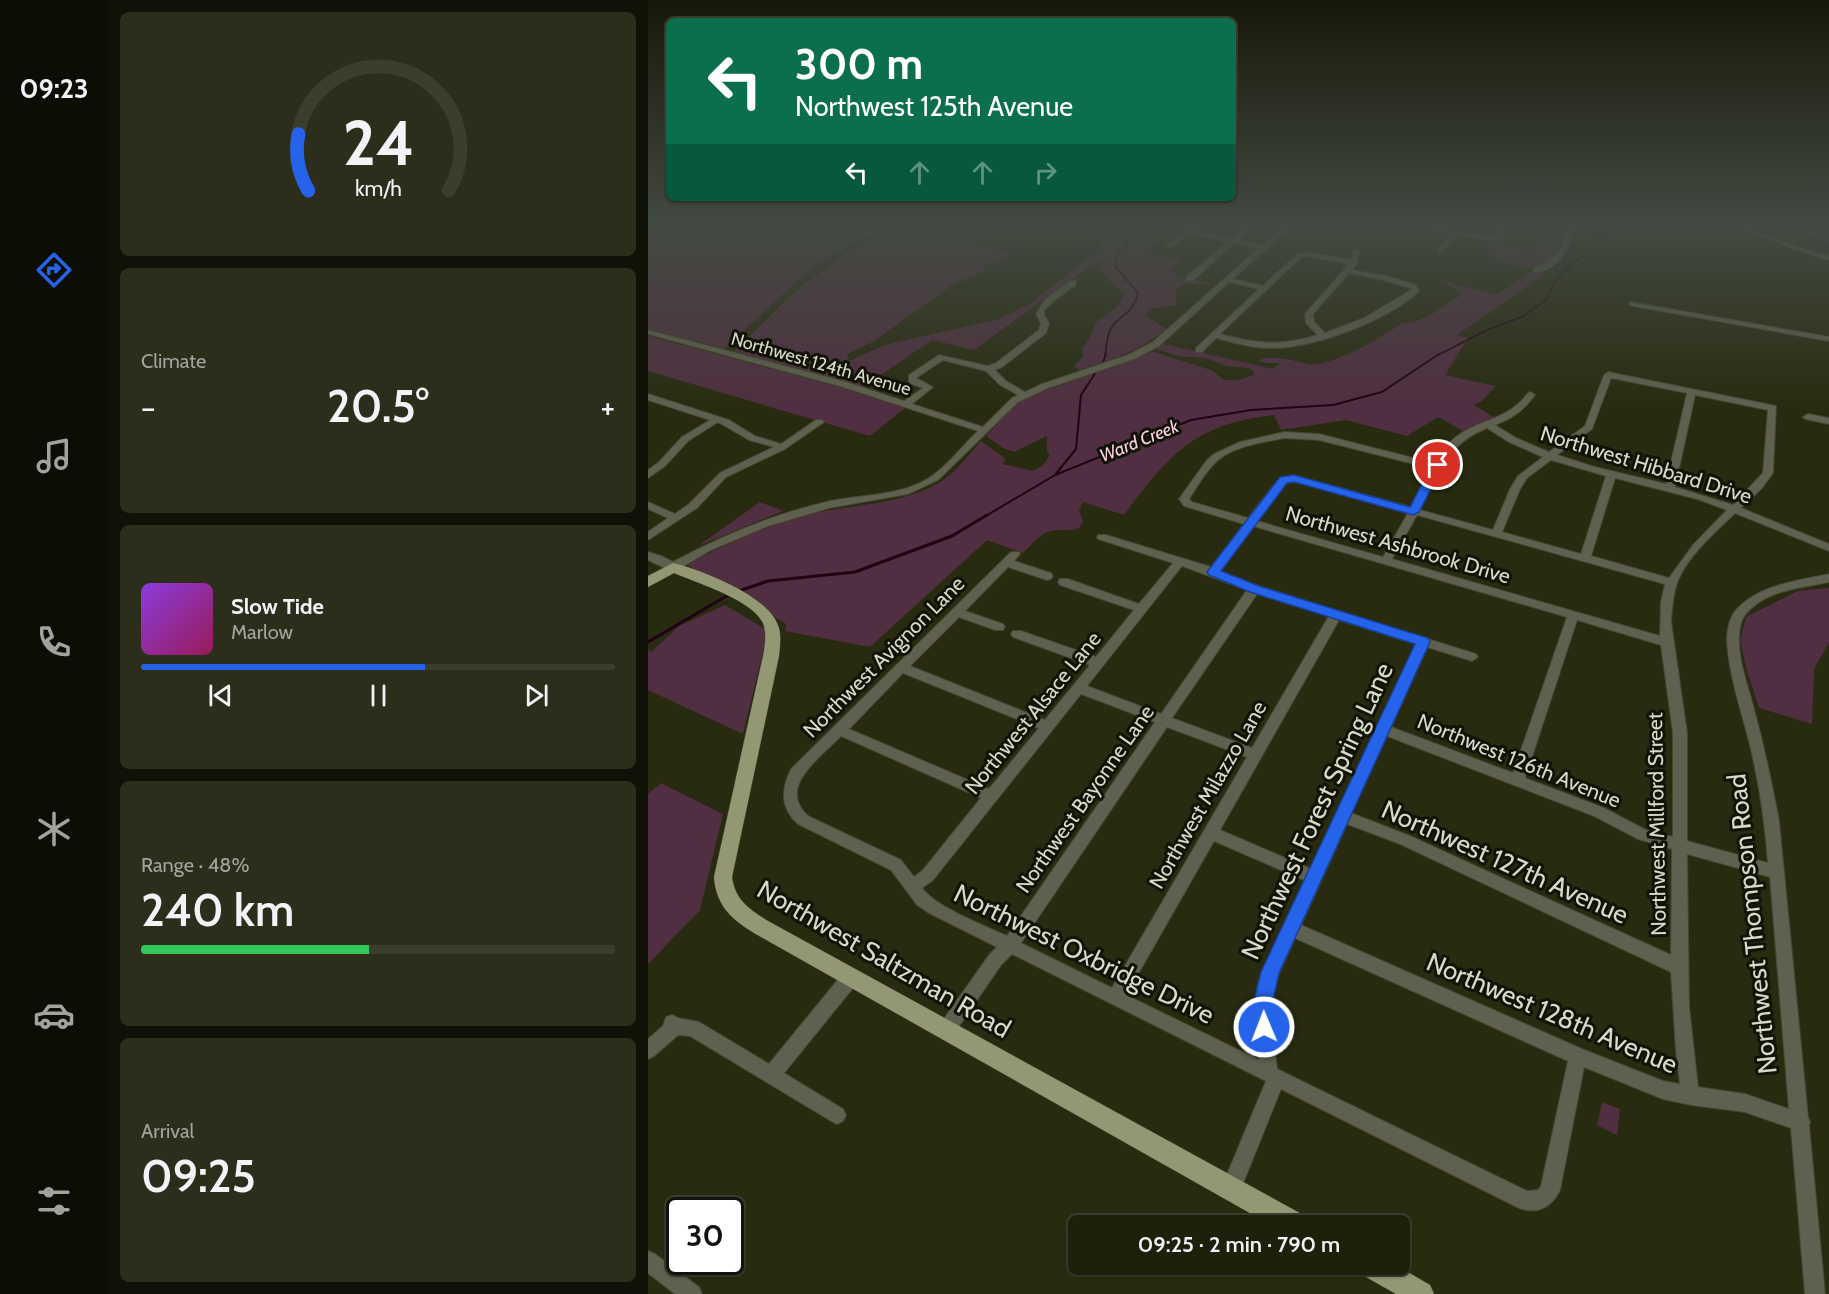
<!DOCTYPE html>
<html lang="en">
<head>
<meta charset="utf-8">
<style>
  body { margin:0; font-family:Cabin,sans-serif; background:#2c2d1a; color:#f1f3f6; height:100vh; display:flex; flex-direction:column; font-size:22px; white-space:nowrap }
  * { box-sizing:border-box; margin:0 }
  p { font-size:20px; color:#a1a39d }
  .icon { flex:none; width:33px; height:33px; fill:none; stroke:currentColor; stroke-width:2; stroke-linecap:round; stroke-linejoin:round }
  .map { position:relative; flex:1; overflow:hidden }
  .details { display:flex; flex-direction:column; gap:12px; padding:12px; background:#111207; width:540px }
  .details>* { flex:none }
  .hud { position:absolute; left:18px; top:18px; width:570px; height:183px; border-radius:9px; box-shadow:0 2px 4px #0004,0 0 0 2px #3c3e2d; background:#0b6e4f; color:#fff; overflow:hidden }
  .speed { position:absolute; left:18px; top:1197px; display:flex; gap:12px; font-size:30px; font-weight:700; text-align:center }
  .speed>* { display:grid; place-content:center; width:78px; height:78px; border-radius:50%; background:#1f200c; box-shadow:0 2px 4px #0004,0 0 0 2px #3c3e2d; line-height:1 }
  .speed .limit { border:3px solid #111; border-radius:9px; background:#fff; color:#111 }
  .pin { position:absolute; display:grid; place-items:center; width:51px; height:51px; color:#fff; margin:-26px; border:3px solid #fff; border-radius:50%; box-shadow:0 2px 6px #0007 }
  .me { position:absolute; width:66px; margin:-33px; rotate:359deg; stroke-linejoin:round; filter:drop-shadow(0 0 4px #0008) }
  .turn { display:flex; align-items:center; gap:21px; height:126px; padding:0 30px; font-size:27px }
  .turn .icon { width:78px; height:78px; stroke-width:2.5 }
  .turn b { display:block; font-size:42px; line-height:51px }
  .lanes { display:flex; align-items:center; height:57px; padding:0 30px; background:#0003; justify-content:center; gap:30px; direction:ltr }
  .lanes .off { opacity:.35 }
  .big { font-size:45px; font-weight:600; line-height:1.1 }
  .details .widget { flex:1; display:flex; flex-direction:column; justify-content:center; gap:9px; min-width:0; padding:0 21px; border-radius:9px; background:#2c2d1a }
  .details .dial { align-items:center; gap:0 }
  .dial svg { height:156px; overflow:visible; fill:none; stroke:#3c3e2d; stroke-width:7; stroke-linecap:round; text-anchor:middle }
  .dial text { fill:#f1f3f6; stroke:none }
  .song { display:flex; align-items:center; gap:18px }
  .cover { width:72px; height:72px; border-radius:9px; background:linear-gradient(135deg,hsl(270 70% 55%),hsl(330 70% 35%)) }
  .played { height:6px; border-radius:3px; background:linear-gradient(90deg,#2563eb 60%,#3c3e2d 60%) }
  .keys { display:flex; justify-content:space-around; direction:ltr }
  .heat { display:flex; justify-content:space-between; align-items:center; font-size:33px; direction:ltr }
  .charge { height:9px; border-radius:4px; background:linear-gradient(90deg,#34c759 48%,#3c3e2d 0) }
  .trip { position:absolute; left:420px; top:1215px; width:342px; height:60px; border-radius:9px; background:#1f200c; box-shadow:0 2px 4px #0004,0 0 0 2px #3c3e2d; font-weight:600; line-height:60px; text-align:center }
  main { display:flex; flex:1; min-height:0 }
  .dock { display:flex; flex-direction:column; width:108px; justify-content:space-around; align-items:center; background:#0c0d05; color:#a1a39d }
  .dock .icon { width:42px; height:42px }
  .dock .active { color:#2563eb }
  .dock b { font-size:27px; color:#f1f3f6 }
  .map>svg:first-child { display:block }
  .green { fill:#4f2f41 }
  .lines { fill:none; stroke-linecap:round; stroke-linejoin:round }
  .stream-far2 { stroke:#200314; stroke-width:1.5 }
  .stream-far1 { stroke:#200314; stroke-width:2 }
  .stream { stroke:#200314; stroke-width:3 }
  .minor-casing { stroke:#45472e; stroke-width:2 }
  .major-casing { stroke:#45472e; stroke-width:1 }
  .minor { fill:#5f604f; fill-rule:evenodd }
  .major { fill:#949773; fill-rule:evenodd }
  .route { fill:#2563eb; stroke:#184099; stroke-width:1.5 }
  .labels { text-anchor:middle; stroke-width:6; stroke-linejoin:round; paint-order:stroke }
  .far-street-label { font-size:18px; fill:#d8dac9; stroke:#121307 }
  .far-water-label { font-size:18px; font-style:italic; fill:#fcd2e7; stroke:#121307 }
  .street-label { font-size:21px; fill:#d8dac9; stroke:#121307 }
  .near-street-label { font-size:26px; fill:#d8dac9; stroke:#121307 }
</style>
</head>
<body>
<main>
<nav class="dock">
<b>09:23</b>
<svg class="icon active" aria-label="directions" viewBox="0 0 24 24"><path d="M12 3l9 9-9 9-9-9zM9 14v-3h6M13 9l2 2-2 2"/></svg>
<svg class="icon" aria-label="music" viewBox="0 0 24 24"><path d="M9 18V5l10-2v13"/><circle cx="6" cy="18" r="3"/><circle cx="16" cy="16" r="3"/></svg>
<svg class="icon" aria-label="phone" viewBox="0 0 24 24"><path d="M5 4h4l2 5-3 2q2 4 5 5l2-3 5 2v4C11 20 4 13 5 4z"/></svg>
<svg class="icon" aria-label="climate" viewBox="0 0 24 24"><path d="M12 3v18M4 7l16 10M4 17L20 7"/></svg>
<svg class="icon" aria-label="car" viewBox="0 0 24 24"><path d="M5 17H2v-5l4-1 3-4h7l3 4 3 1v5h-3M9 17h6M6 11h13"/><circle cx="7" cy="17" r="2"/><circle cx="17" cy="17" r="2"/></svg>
<svg class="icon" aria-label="filters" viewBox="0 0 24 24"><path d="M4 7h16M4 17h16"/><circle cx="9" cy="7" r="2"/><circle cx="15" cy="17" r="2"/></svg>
</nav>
<section class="details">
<div class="widget dial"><svg viewBox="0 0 100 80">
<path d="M14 69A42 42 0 1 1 86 69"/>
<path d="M14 69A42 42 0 0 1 9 40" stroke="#2563eb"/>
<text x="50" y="56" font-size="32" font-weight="700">24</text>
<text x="50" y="72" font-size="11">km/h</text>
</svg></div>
<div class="widget"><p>Climate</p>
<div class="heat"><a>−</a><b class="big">20.5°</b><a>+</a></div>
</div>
<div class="widget">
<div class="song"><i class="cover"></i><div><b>Slow Tide</b><p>Marlow</p></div></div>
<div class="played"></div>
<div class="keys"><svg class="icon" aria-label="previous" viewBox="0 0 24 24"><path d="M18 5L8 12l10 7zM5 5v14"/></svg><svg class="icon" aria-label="pause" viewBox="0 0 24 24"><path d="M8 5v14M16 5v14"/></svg><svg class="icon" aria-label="next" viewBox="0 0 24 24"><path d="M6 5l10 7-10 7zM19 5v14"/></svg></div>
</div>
<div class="widget"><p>Range · 48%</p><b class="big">240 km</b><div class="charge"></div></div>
<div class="widget"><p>Arrival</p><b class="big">09:25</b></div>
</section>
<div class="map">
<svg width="1181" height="1294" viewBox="0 0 1181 1294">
  <rect width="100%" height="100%" fill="#292b10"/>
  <path class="green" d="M0,226h244l-47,22 -38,24 -83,77 -76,-20z
    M312,226h56l5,6c-14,2 -13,-2 -24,-3 -9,-1 -19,7 -27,11l1,3 37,9v5l-23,8 -3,7 -30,13 -79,57 -26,12 2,7 36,-16 114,-26 31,-15 70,-56 -1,-22h68l10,3 -21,-2 -13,10 15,3 -15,12 38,8 -11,9 8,8 35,7h-29l-8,4v17l-23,3 -8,7 21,14c-27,23 -54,30 -87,41l-5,-4 9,-9 -1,-9 8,-10 5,-14c10,-11 23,-14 29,-29 -7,-11 -21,-17 -25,-29l2,-5 -2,-1 -125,90 -42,-10 -70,48 -128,-37 64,-62 53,-39 44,-18 53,-2z
    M920,226l-6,27 -26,16 -40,-7 2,-4 -13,-6 8,-11h4l28,9 7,-1 3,-6 -2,-5h7l-3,-11z
    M1142,226h39v18z
    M885,271l13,2 -89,62 11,3 -23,37 51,11 -14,15 -8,4 23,14 -34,12 -25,-14 -31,19 -61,-16 -65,10 -7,-15c-79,9 -104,38 -150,100l-41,-13 -4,9 4,10 -4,7c-7,3 -12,2 -19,2 -18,-1 -25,12 -37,23l-36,-13 -117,107 -85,-16 1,-7 -100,-60c38,-18 75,-37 115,-48 48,-13 110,-9 150,-42 10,-9 20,-22 30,-33l25,18 -4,5 31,7 10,-6 7,-10 -3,-4v-15l-33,16 -11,-4 -17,-12 28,-30 17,-11 97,-33 23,-11 60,19 13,10h14l16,-5v-4l-6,-3 -21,-2 -22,-8 -27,-2 -23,-8 9,-4 109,25 7,-6h-16l-5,-3c17,-6 34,1 50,4 20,4 78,-29 93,-41 22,1 43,-19 61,-29l-20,-13 54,14z
    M0,336l192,51 65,21 -35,28 -21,-6 -201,-59z
    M112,502l23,9 -85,35z
    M1181,588v55l-15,26 -2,55 -53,-16 -12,-37 -7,-31 6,-23 52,-26z
    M77,605l43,26 -25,103 -95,-44v-42l3,4 28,-26z
    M13,783l62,31 -23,96 -52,54v-170z
    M954,1102l18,7 -3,26 -20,-10z"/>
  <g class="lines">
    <path class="stream-far2" d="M457,356c2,-10 1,-21 7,-29 11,-15 21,-13 26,-34l-23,-27 2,-13 12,-10 -5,-5 14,-12
      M788,356l51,-26 35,-13 24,-17 9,-19 22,-21 17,-11 11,-19 -5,-4"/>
    <path class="stream-far1" d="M454,365l4,-11
      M407,475l21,-26 5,-54 15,-23
      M336,517l71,-42 136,-55 60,-10 82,-5 49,-13 57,-38"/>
    <path class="stream" d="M91,591l29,-10 87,-9 97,-36 35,-21
      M0,642l82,-48"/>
    <defs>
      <path id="minor" d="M544,226l6,1 -4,4 38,8 15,-13h7l-15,14 24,5 21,-19h7l-58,53 30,7 34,-32 11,-2 43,8 2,-9 3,-2 3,2 -2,12 -5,7 35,6 29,9 3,6c-30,29 -103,56 -144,57 -20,1 -40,-5 -59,-10l-14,14h-6v-4l63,-59 -30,-7 -70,64 -25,13 -86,29 -30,14 -80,78 -30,14 -79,14 -61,18 -57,24 -34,20h-8l-21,-10v-8l13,4 12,6c48,-26 99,-47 153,-60 34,-8 76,-5 106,-26 17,-12 31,-31 46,-45l-138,-45 -192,-52v-4l198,52 58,19 19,-13 -14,-5v-8l30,-20 49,11 8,-3 43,-33 2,-7 -5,-9 9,-14 25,-19h6v4l-20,14 -12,11v5l5,8 -3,10 -44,34 -7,3 11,11 19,11 17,-8 86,-29 25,-13 106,-94 -24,-5 -43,38h-6v-4l42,-35 -38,-8 -19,13h-4v-2zM660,256l41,8 -44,50 1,9 12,12c-36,11 -62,9 -98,-1l81,-77zM701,273l34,7 27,8 1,2 -47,28 -39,15 -11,-11 -1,-8zM295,360l43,11 14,14 18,10 -6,3 -29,29 -71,-23 21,-17 -17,-9z
        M780,226l64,11 5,-2 3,-9h25l-19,1 -4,10 -9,4 -36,-6 -16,18 -3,-2 13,-17 -35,-7z
        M920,226h6c-5,22 -15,46 -41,46v-4c23,-7 30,-19 35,-42z
        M1088,226h10l51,21 32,9v4l-36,-11z
        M982,302l199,35v4l-196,-35 -4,-2z
        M960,372l168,34 -3,67 -11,15 -21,20 88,36v7l-94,-38c-20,20 -48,43 -58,70 -4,12 -5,25 -6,38l16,112v108l81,22c-3,-41 -9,-81 -19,-122 -8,-31 -21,-69 -22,-102 0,-10 3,-23 10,-30 24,-25 60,-28 92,-35v8c-28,6 -64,8 -84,33 -4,5 -6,15 -6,22 -1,23 9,49 15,72 10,37 18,74 25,112l29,296 2,5 -1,3 16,169h-20l-14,-166 -46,-16 -54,-7 -28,-6 -79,-32 -24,123c-8,17 -23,25 -41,18l-238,-119 -43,107 -7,3 -7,-3 -3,-7 45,-108 -254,-127 -11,11 -48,70 -6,2 -6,-2 -2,-6 2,-6 48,-68 8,-8 -68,-34 -12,-8 -26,-35 -93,-46c-18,-16 -17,-34 -7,-55l220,-217h8l1,2 -6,7 37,12 2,3 -2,3 -4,1 -39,-13 -43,44 38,13 2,3 -2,3h-8l-36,-13 -49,49 135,54 45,-55 -77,-28 -2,-3 2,-3h8l75,26 38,-47 -74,-25 -2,-3 2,-3h8l71,25 34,-41 -75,-24 -1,-2 1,-2h8l105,32 33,-43 -60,-18 -5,-7 28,-39 7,-6 26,-12 44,-10 35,2 114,29c8,-12 17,-23 30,-31 25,-14 46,-14 65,-39l3,-1 4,3c-11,15 -22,23 -40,30l21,13 33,14 36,-26 19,-51zM963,378l76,15 -21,91 -71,-17 -38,-12 35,-26zM1047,395l73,15 -5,63 -30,32 -58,-18zM839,428l22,14 34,15 -25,19 -8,13 -17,41 -73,-20c18,-38 26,-65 67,-82zM636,438l35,2 111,28 -19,39 -119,-32 -15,6 -29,37 -56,-16 -3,-3c8,-12 15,-25 25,-35 16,-18 48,-21 70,-26zM903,460l55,16 -25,78 -79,-22 18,-43 7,-11zM967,478l82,21 30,11 -34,35 -24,33 -78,-22zM645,481l115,32 -25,44 -126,-36 26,-36zM769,515l248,69 -4,18 -1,34 -268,-77zM605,526l314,91 -54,156 -122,-46 36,-80 45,14 6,-4 -2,-3 -218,-68 -38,-15zM534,566l65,24 -86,124 -74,-28zM609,594l72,22 -77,132 -80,-30zM691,620l77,24 -105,225 -91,-39zM929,620l84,25 12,88v104l-27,-7 -42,-22 -79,-30zM255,673l136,55 -50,61 -140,-60zM433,694l74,28 -148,214c-23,-11 -70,-28 -85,-48l11,-8zM519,727l80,30 -135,231 -91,-45zM193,736l140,62 -58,72 -9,7 -13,-17 -93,-44c-32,-29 13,-59 33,-80zM739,736l207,80 44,23 34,10 -1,106 -261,-119 -59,-23zM699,824l53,20 271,128 5,79 4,33 -17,-3 -81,-32 -281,-124zM566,841l92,40 -48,103 -4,25 5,51 -133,-65zM1039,854l83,23 19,232 -44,-15 -47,-7 -9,-81zM647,938l273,123 -27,125 -3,4 -11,1 -250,-122 -7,-60 4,-24z
        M0,394l81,26 26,16 26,8 35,-24h6l2,2 -39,27 -59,28 -29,31 -49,32v-8l20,-14 -20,-9v-7l27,12 14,-10 31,-31 54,-26 -25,-7 -31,-18 -30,19 -23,25 -17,12v-8l11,-8 23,-25 28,-17 -62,-20z
        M1160,414l21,4v6l-24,-5 -2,-2z
        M203,969l6,2 2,6 -2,6 -73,90 59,36 3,6 -3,6 -6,3 -6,-3 -141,-85 -10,-1 -3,1 -23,20 -6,3v-20l15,-13 3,-9 6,-2 6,3 21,4 70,42 76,-93z
        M0,1251l7,3 44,33 3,7h-27l-27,-21z"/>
      <path id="major" d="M25,563c29,7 92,32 104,60 5,10 3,22 2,33l-47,221c3,23 17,32 36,44l539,296 3,9h-37l-519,-293c-23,-14 -38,-28 -40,-56l49,-221c2,-10 4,-23 0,-33 -12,-24 -66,-40 -89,-50l-26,14v-11z
        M708,1264h38l36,21 4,9h-38l-37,-21z"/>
    </defs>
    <use href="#minor" class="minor-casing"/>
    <use href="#major" class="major-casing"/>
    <use href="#minor" class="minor"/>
    <use href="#major" class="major"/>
  </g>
  <linearGradient id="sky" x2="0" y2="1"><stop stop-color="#171809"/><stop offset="0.55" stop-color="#434a42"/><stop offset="1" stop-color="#434a42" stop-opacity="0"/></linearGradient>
  <rect width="1181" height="408" fill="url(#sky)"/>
  <path class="route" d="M790,461l5,4 -24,47 -6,3 -119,-33 -7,1 -66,88 38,15 169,52 2,4 -151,331 -8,36 3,18 -3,7 -7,3 -7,-3 -5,-25 9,-37 154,-328 -165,-52 -41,-17 -2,-3 73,-95 14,-2 116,32 22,-42z"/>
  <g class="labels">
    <g class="far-street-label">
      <text transform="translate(173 364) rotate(16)" y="6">Northwest 124th Avenue</text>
    </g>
    <g class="far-water-label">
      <text transform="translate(491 441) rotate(-22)" y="6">Ward Creek</text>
    </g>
    <g class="street-label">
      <text transform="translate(998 465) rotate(17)" y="7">Northwest Hibbard Drive</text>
      <text transform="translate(750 545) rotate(16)" y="7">Northwest Ashbrook Drive</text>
      <text transform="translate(236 657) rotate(-45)" y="7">Northwest Avignon Lane</text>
      <text transform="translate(385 713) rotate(-51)" y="7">Northwest Alsace Lane</text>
      <text transform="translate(871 761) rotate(22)" y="7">Northwest 126th Avenue</text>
      <text transform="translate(560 795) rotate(-60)" y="7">Northwest Milazzo Lane</text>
      <text transform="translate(437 799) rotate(-55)" y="7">Northwest Bayonne Lane</text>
      <text transform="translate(1009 824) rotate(-91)" y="7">Northwest Millford Street</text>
    </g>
    <g class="near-street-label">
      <text transform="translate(669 811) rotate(-65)" y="9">Northwest Forest Spring Lane</text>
      <text transform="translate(857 862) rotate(24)" y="9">Northwest 127th Avenue</text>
      <text transform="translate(1104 924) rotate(-96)" y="9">Northwest Thompson Road</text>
      <text transform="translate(436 954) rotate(26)" y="9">Northwest Oxbridge Drive</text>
      <text transform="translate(236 959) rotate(30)" y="9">Northwest Saltzman Road</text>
      <text transform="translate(904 1013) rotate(23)" y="9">Northwest 128th Avenue</text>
    </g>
  </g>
</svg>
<div class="speed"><div class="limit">30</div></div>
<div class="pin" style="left:790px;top:465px;background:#d93025"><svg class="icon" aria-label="arrive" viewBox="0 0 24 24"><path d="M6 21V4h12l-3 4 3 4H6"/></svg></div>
<svg class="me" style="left:616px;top:1027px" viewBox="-20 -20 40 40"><circle r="17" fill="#2563eb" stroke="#fff" stroke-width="3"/><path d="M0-11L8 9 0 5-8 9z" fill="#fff"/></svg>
<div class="trip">09:25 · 2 min · 790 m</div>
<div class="hud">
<div class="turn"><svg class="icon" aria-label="left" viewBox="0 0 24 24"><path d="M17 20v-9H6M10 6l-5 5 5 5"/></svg><div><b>300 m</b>Northwest 125th Avenue</div></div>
<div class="lanes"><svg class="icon" aria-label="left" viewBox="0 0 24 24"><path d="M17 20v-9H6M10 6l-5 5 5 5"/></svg><svg class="icon off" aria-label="ahead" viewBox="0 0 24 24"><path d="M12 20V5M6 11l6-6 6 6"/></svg><svg class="icon off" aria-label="ahead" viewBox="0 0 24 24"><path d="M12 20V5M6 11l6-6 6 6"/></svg><svg class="icon off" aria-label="right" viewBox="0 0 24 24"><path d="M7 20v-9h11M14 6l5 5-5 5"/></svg></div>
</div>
</div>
</main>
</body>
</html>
